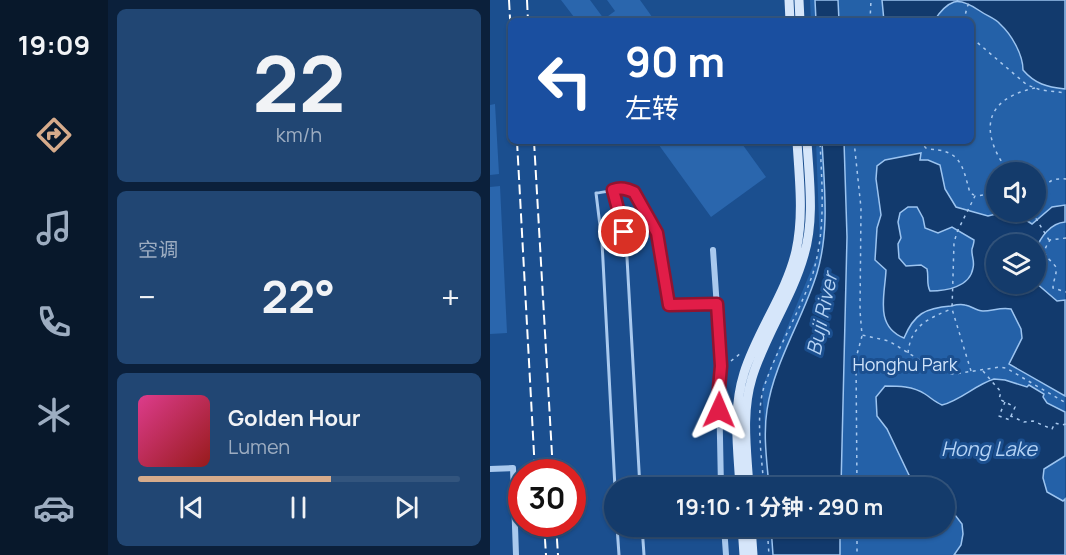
<!DOCTYPE html>
<html lang="zh">
<head>
<meta charset="utf-8">
<style>
  body { margin:0; font-family:Manrope,"Noto Sans SC",sans-serif; background:#214673; color:#f1f3f6; height:100vh; display:flex; flex-direction:column; font-size:22px; white-space:nowrap }
  * { box-sizing:border-box; margin:0 }
  p { font-size:20px; color:#9dadc1 }
  .icon { flex:none; width:33px; height:33px; fill:none; stroke:currentColor; stroke-width:2; stroke-linecap:round; stroke-linejoin:round }
  .map { position:relative; flex:1; overflow:hidden }
  .panel { display:flex; flex-direction:column; gap:9px; padding:9px; background:#0b203b; width:382px }
  .panel>* { flex:none }
  .top-card { position:absolute; left:18px; top:18px; width:466px; height:126px; border-radius:9px; box-shadow:0 2px 4px #0004,0 0 0 2px #33557e; background:#1a4fa0; color:#fff; overflow:hidden }
  .fabs { position:absolute; left:496px; top:162px; display:grid; gap:12px }
  .fabs a { display:grid; place-items:center; width:60px; height:60px; border-radius:50%; background:#143b6b; box-shadow:0 2px 4px #0004,0 0 0 2px #33557e; font-size:30px }
  .speed { position:absolute; left:18px; top:459px; display:flex; gap:12px; font-size:30px; font-weight:700; text-align:center }
  .speed>* { display:grid; place-content:center; width:78px; height:78px; border-radius:50%; background:#143b6b; box-shadow:0 2px 4px #0004,0 0 0 2px #33557e; line-height:1 }
  .speed .limit { border:9px solid #d22; background:#fff; color:#111 }
  .pin { position:absolute; display:grid; place-items:center; width:51px; height:51px; color:#fff; margin:-26px; border:3px solid #fff; border-radius:50%; box-shadow:0 2px 6px #0007 }
  .me { position:absolute; width:66px; margin:-33px; rotate:1deg; stroke-linejoin:round; filter:drop-shadow(0 0 4px #0008) }
  .turn { display:flex; align-items:center; gap:21px; height:126px; padding:0 18px; font-size:27px }
  .turn .icon { width:78px; height:78px; stroke-width:2.5 }
  .turn b { display:block; font-size:42px; line-height:51px }
  .big { font-size:45px; font-weight:700; line-height:1.1 }
  .panel .card { flex:1; display:flex; flex-direction:column; justify-content:center; gap:9px; min-width:0; padding:0 21px; border-radius:9px; background:#214673 }
  .panel .dial { align-items:center; gap:0 }
  .dial b { font-size:78px; line-height:1 }
  .song { display:flex; align-items:center; gap:18px }
  .cover { width:72px; height:72px; border-radius:9px; background:linear-gradient(135deg,hsl(330 70% 55%),hsl(0 70% 35%)) }
  .played { height:6px; border-radius:3px; background:linear-gradient(90deg,#d6ab8b 60%,#33557e 60%) }
  .keys { display:flex; justify-content:space-around; direction:ltr }
  .heat { display:flex; justify-content:space-between; align-items:center; font-size:33px; direction:ltr }
  .trip { position:absolute; left:114px; top:477px; width:351px; height:60px; border-radius:30px; background:#143b6b; box-shadow:0 2px 4px #0004,0 0 0 2px #33557e; font-weight:700; line-height:60px; text-align:center }
  main { display:flex; flex:1; min-height:0 }
  .dock { display:flex; flex-direction:column; width:108px; justify-content:space-around; align-items:center; background:#08182b; color:#9dadc1 }
  .dock .icon { width:42px; height:42px }
  .dock .current { color:#d6ab8b }
  .dock b { font-size:27px; color:#f1f3f6 }
  .map>svg:first-child { display:block }
  .green { fill:#2461a8; fill-rule:evenodd }
  .water { fill:#123a6d; stroke:#9cc4f0; stroke-width:1.5; fill-rule:evenodd }
  .building { fill:#2a66ad }
  .lines { fill:none; stroke-linecap:round; stroke-linejoin:round }
  .path { stroke:#a9c9ee; stroke-width:1.5; stroke-dasharray:3 4.5; stroke-linecap:butt }
  .lane { stroke:#a9c9ee; stroke-width:3 }
  .street { stroke:#a9c9ee; stroke-width:6 }
  .secondary { stroke:#d6e6fa; stroke-width:9 }
  .rail { stroke:#fff; stroke-width:2; stroke-dasharray:10 4.5; stroke-linecap:butt }
  .route-casing { stroke:#92132f; stroke-width:15 }
  .route { stroke:#e11d48; stroke-width:10 }
  .labels { text-anchor:middle; stroke-width:6; stroke-linejoin:round; paint-order:stroke }
  .park-label { font-size:18px; fill:#cfe3fa; stroke:#1b4f8f }
  .water-label { font-size:20px; font-style:italic; fill:#b5d3f5; stroke:#1b4f8f }
</style>
</head>
<body>
<main>
<nav class="dock">
<b>19:09</b>
<svg class="icon current" aria-label="directions" viewBox="0 0 24 24"><path d="M12 3l9 9-9 9-9-9zM9 14v-3h6M13 9l2 2-2 2"/></svg>
<svg class="icon" aria-label="music" viewBox="0 0 24 24"><path d="M9 18V5l10-2v13"/><circle cx="6" cy="18" r="3"/><circle cx="16" cy="16" r="3"/></svg>
<svg class="icon" aria-label="phone" viewBox="0 0 24 24"><path d="M5 4h4l2 5-3 2q2 4 5 5l2-3 5 2v4C11 20 4 13 5 4z"/></svg>
<svg class="icon" aria-label="climate" viewBox="0 0 24 24"><path d="M12 3v18M4 7l16 10M4 17L20 7"/></svg>
<svg class="icon" aria-label="car" viewBox="0 0 24 24"><path d="M5 17H2v-5l4-1 3-4h7l3 4 3 1v5h-3M9 17h6M6 11h13"/><circle cx="7" cy="17" r="2"/><circle cx="17" cy="17" r="2"/></svg>
</nav>
<section class="panel">
<div class="card dial"><b>22</b><p>km/h</p></div>
<div class="card"><p>空调</p>
<div class="heat"><a>−</a><b class="big">22°</b><a>+</a></div>
</div>
<div class="card">
<div class="song"><i class="cover"></i><div><b>Golden Hour</b><p>Lumen</p></div></div>
<div class="played"></div>
<div class="keys"><svg class="icon" aria-label="previous" viewBox="0 0 24 24"><path d="M18 5L8 12l10 7zM5 5v14"/></svg><svg class="icon" aria-label="pause" viewBox="0 0 24 24"><path d="M8 5v14M16 5v14"/></svg><svg class="icon" aria-label="next" viewBox="0 0 24 24"><path d="M6 5l10 7-10 7zM19 5v14"/></svg></div>
</div>
</section>
<div class="map">
<svg width="576" height="555" viewBox="0 0 576 555">
  <rect width="100%" height="100%" fill="#1b4f8f"/>
  <path class="green" d="M320,0h255v555h-292l-1,-28 172,-1v-38l-175,-1 -7,-99 58,-139 -4,-108h156v-120h-161zM507,172h39v40h-39zM507,244h39v40h-39z"/>
  <path class="water" d="M325,0h23l1,21h-23z
    M392,0h183v89c-18,-2 -30,-5 -42,-19 0,-16 -12,-36 -23,-46 -5,-6 -13,-8 -20,-13 -6,-4 -18,-11 -26,-9 -9,3 -15,11 -20,19h-50z
    M332,141h22l3,96 -6,250h-72c-2,-25 -6,-52 -2,-77 7,-48 36,-91 50,-137 13,-43 7,-88 5,-132z
    M431,153l-1,7h8l12,5 5,24 11,18 32,9 12,-3 14,8 7,-4 11,7 20,-17 13,-2v17c-14,1 -25,15 -29,28v-6h-39v40l39,-1 21,18 8,-1v96l-56,-32 13,-26 -1,-9 -10,-20c-11,-2 -18,2 -28,2 -7,0 -11,-5 -18,-6 -4,-1 -10,0 -14,1 -26,2 -37,8 -47,32 -30,-12 -19,-43 -18,-68l-11,-10 2,-32 4,-13 -5,-36 1,-13 8,-6zM418,207h9l6,11 2,10 13,5 14,-6 22,13c0,3 -1,6 -2,9 -1,6 3,12 1,19 -3,19 -27,23 -43,23 -4,-8 -1,-14 -3,-22l-6,-4 -15,1 -7,-8 -1,-14 3,-6 -3,-16 2,-9z
    M504,379l11,1 22,7 2,-2 15,9 -1,3 4,6 18,9v44l-21,13 -1,9 4,14 16,9 2,-2v56h-111l7,-10 2,-11 -1,-10 -17,-22 -1,-14 -19,-1 -16,-12 -22,-46 -10,-13 -1,-19 9,-11c13,0 28,0 40,8 6,4 10,8 17,11 19,-5 33,-20 52,-26z
    M281,527h69v28h-67z"/>
  <path class="building" d="M71,0h29l14,19 11,-8 -8,-11h33l15,21h-78z
    M5,104l4,70 -9,1v-70z
    M166,141h84l26,36 -55,40z
    M10,186l7,147 -17,1v-147z"/>
  <g class="lines">
    <path class="path" d="M380,21l1,-21
      M474,21l3,-14 4,-7
      M482,38l55,47 14,5 25,3
      M364,141l7,67 -1,103 2,24 27,6 50,31 15,2 46,-7 6,1 60,35
      M429,141l8,8c34,1 35,15 43,44l4,2
      M521,172c-7,-5 -12,-14 -16,-23 -15,-36 7,-54 40,-61
      M546,186l6,9 -6,8
      M503,193l4,-5
      M552,195c5,-14 9,-17 24,-16
      M542,212l17,28
      M576,238l-16,2c-11,16 -2,16 6,27 1,9 -3,13 -3,21l13,4
      M418,353c3,-28 20,-34 43,-44
      M241,361l10,-8
      M481,371l-19,-62 2,-66 3,-11 18,-36 18,-2 4,3
      M493,371l18,21 -2,7 16,8 -4,9
      M515,402l-6,14 11,4 1,-4 13,6 9,-1 19,8 3,-6 7,2 4,-1
      M274,488c-2,-30 -9,-72 0,-101 13,-39 36,-75 49,-114 13,-44 9,-87 7,-132
      M367,488l-1,-130 6,-22
      M277,526l2,29
      M367,526v29"/>
    <path class="lane" d="M123,190l11,42 3,26 13,230
      M125,488l-13,-246 -6,-49c14,-1 24,-6 38,-1l23,41 12,72 48,-1
      M127,526l2,29
      M152,526l2,29"/>
    <path class="street" d="M223,250l8,116 -2,22 2,100
      M0,469l23,-1 3,87
      M234,526l2,29"/>
    <path class="secondary" d="M299,0l1,21
      M309,0l1,21
      M250,488c-2,-39 -8,-77 4,-115 13,-42 42,-79 52,-122 8,-36 3,-74 1,-110
      M259,488c-2,-37 -8,-74 3,-110 13,-43 40,-80 52,-123 11,-36 5,-77 3,-114
      M252,526l2,29
      M261,526l2,29"/>
    <path class="rail" d="M19,0l2,36
      M37,0l1,21
      M27,141l18,331
      M44,141l19,331
      M54,524l2,31
      M66,524l2,31"/>
  </g>
  <g class="lines">
    <defs>
      <path id="route" d="M134,232l-11,-42c8,-3 14,-1 21,2l23,41 12,72 48,-1 4,62 -2,22v22"/>
    </defs>
    <use href="#route" class="route-casing"/>
    <use href="#route" class="route"/>
  </g>
  <g class="labels">
    <g class="park-label">
      <text x="415" y="371">Honghu Park</text>
    </g>
    <g class="water-label">
      <text transform="translate(332 314) rotate(-78)" y="7">Buji River</text>
      <text x="499" y="456">Hong Lake</text>
    </g>
  </g>
</svg>
<div class="fabs">
<a><svg class="icon" aria-label="sound" viewBox="0 0 24 24"><path d="M4 9h4l5-4v14l-5-4H4zM17 9q2 3 0 6"/></svg></a>
<a><svg class="icon" aria-label="layers" viewBox="0 0 24 24"><path d="M12 4l9 5-9 5-9-5zM3 14l9 5 9-5"/></svg></a>
</div>
<div class="speed"><div class="limit">30</div></div>
<div class="pin" style="left:134px;top:232px;background:#d93025"><svg class="icon" aria-label="arrive" viewBox="0 0 24 24"><path d="M6 21V4h12l-3 4 3 4H6"/></svg></div>
<svg class="me" style="left:229px;top:410px" viewBox="-20 -20 40 40"><path d="M0-17L14 15 0 8-14 15z" fill="#e11d48" stroke="#fff" stroke-width="4"/></svg>
<div class="trip">19:10 · 1 分钟 · 290 m</div>
<div class="top-card">
<div class="turn"><svg class="icon" aria-label="left" viewBox="0 0 24 24"><path d="M17 20v-9H6M10 6l-5 5 5 5"/></svg><div><b>90 m</b>左转</div></div>
</div>
</div>
</main>
</body>
</html>
